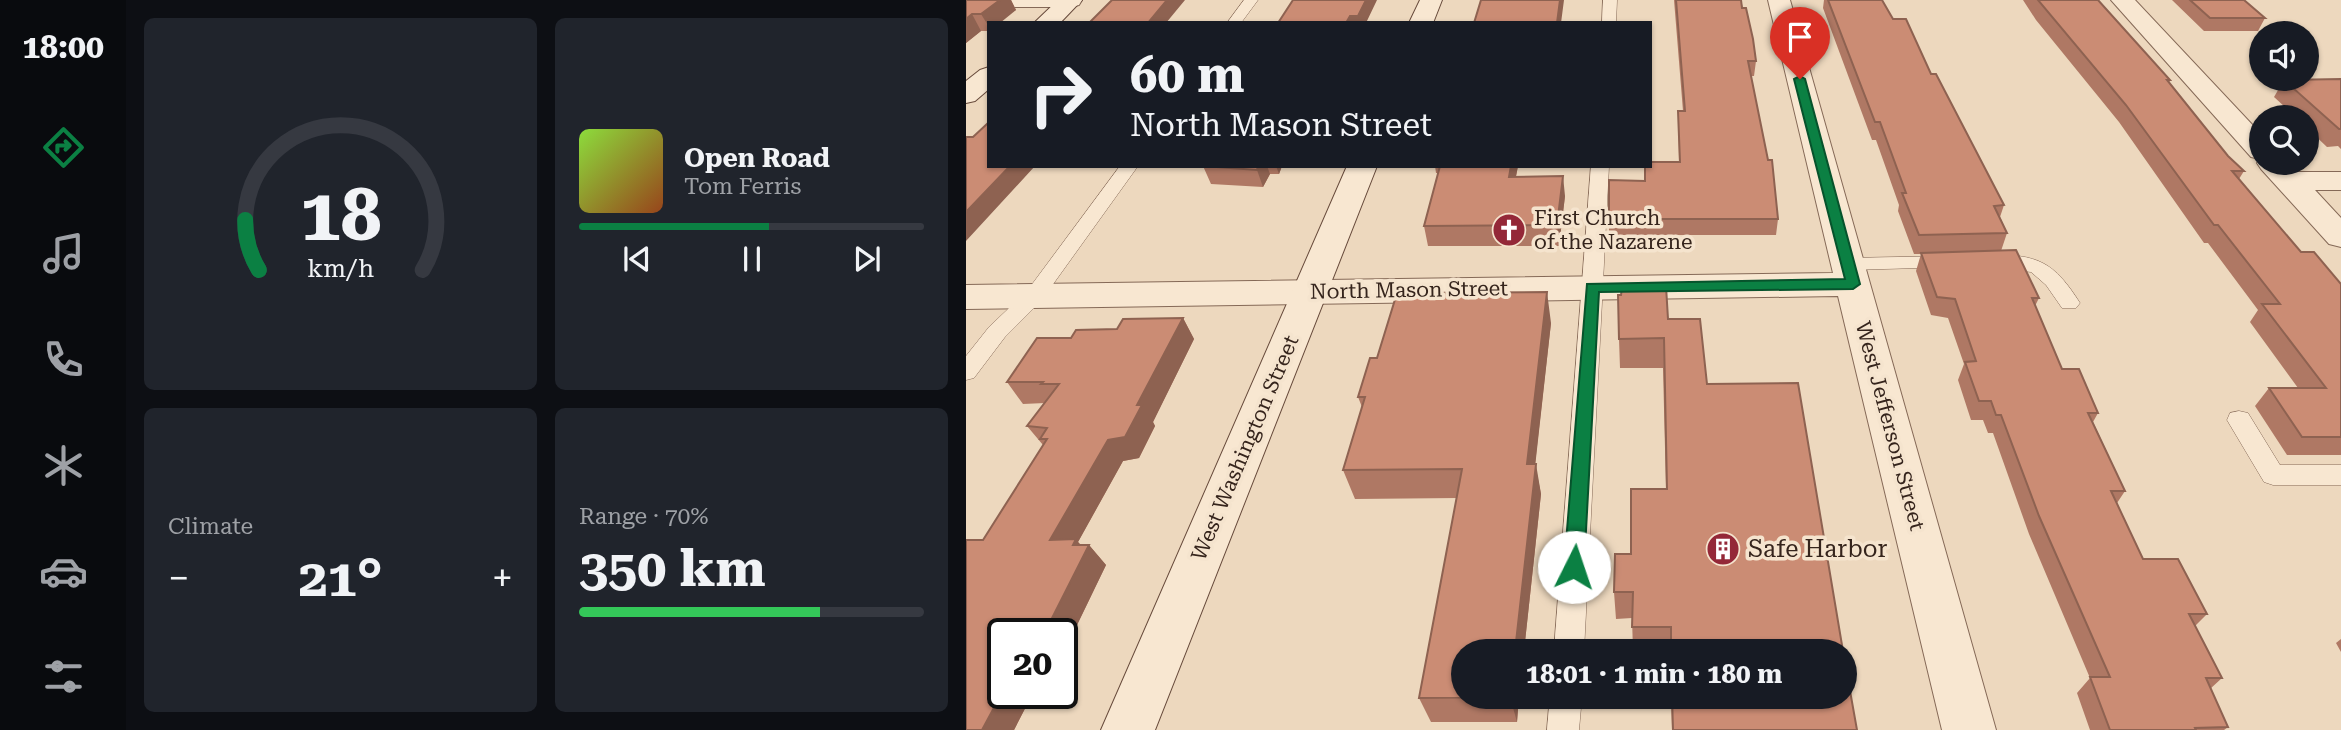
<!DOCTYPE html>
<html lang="en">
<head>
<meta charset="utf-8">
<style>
  body { margin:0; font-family:"Roboto Serif",serif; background:#20242c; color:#f1f3f6; height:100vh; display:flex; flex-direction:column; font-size:26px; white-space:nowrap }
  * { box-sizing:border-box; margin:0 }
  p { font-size:23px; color:#9ea1a6 }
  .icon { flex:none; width:38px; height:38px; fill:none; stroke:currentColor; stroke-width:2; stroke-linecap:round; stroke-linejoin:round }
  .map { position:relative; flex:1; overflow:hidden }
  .panel { display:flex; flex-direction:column; gap:18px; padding:18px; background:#0d0f14; width:840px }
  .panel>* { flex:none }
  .guide { position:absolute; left:21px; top:21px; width:665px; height:147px; border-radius:0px; box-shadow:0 2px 5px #0004; background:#171b24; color:#f1f3f6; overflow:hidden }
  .buttons { position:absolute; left:1283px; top:21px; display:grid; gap:14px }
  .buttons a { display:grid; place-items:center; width:70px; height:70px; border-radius:50%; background:#171b24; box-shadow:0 2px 5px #0004; font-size:35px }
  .speed { position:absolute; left:21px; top:618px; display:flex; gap:14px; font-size:35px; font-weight:700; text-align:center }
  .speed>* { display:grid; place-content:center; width:91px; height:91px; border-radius:50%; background:#171b24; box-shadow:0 2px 5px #0004; line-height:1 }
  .speed .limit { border:4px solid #111; border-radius:10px; background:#fff; color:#111 }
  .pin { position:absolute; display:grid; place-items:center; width:60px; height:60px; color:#fff; margin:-72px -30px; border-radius:50% 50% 50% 0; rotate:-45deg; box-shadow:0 0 7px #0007 }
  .pin .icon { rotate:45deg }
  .me { position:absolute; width:77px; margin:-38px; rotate:4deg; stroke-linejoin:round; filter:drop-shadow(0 0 5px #0008) }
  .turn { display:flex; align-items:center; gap:24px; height:147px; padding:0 28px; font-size:32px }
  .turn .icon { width:91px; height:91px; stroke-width:2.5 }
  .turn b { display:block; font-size:49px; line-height:60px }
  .big { font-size:52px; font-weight:700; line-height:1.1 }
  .panel .tile { flex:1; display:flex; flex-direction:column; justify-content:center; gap:10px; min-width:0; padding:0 24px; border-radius:10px; background:#20242c }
  .panel .dial { align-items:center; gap:0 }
  .dial svg { height:182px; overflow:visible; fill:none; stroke:#363941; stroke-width:7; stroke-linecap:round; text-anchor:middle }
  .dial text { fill:#f1f3f6; stroke:none }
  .song { display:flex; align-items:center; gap:21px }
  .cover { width:84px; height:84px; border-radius:10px; background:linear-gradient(135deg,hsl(90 70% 55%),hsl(20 70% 35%)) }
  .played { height:7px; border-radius:4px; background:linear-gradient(90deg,#0b8043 55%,#363941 55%) }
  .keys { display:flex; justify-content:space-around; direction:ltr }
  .heat { display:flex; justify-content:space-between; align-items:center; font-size:38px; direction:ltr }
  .charge { height:10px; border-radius:5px; background:linear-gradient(90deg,#34c759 70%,#363941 0) }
  .panel .tiles { flex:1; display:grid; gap:18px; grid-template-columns:repeat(2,1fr) }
  .trip { position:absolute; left:485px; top:639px; width:406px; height:70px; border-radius:35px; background:#171b24; box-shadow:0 2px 5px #0004; font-weight:700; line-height:70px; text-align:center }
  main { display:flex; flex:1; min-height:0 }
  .dock { display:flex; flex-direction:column; width:126px; justify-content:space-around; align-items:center; background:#090b0e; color:#9ea1a6 }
  .dock .icon { width:49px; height:49px }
  .dock .on { color:#0b8043 }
  .dock b { font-size:32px; color:#f1f3f6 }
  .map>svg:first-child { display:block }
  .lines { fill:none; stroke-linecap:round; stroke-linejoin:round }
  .lane-casing { stroke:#856957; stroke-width:1 }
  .street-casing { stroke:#856957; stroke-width:2 }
  .secondary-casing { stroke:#674a3b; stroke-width:2 }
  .lane { fill:#f8e7d1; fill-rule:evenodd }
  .street { fill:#f8e7d1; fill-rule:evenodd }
  .secondary { fill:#f8e7d1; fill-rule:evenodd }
  .wall { fill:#af7864 }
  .shaded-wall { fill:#8e6251 }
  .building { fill:#cb8c74; stroke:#8e6251; stroke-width:2 }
  .route { fill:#0b8043; stroke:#07532c; stroke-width:2 }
  .labels { text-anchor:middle; stroke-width:7; stroke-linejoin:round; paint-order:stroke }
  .poi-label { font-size:21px; fill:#35241c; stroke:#f5e4ce; text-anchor:start }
  .street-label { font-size:21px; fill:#35241c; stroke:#f5e4ce }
  .near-poi-label { font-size:24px; fill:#35241c; stroke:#f5e4ce; text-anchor:start }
</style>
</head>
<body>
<main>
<nav class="dock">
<b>18:00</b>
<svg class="icon on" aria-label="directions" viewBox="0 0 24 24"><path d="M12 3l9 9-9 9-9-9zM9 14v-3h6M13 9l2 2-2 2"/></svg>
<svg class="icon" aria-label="music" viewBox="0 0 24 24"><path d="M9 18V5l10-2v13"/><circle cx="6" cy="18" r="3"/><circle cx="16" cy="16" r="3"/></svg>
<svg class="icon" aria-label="phone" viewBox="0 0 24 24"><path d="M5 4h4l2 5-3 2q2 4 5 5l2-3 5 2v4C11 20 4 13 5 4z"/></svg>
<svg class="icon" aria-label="climate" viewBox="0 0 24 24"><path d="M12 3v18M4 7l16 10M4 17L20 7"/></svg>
<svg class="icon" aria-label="car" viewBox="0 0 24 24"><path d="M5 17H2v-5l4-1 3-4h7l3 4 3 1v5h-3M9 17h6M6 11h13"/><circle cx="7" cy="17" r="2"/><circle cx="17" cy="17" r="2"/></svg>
<svg class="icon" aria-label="filters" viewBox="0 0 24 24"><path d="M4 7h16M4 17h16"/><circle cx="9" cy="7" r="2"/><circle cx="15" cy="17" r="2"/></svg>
</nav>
<section class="panel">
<div class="tiles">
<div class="tile dial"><svg viewBox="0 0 100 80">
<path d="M14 69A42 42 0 1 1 86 69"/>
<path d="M14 69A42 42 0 0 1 8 47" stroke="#0b8043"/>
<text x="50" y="56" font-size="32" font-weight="700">18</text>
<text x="50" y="72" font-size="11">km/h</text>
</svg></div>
<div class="tile">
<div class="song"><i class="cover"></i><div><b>Open Road</b><p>Tom Ferris</p></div></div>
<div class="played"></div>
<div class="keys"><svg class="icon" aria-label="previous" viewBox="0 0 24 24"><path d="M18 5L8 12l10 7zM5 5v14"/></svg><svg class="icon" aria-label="pause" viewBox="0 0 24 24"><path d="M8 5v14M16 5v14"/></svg><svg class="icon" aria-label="next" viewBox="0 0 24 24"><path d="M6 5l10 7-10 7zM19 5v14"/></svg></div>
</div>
<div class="tile"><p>Climate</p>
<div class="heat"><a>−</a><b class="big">21°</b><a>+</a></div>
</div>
<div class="tile"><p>Range · 70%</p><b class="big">350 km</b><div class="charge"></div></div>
</div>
</section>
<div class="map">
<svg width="1375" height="730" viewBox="0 0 1375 730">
  <rect width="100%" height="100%" fill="#edd8be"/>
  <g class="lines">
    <defs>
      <path id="lane" d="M278,0h14l-17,23h-14z
        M637,0h14l-1,23h-14z
        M154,166h18l-97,135 -36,36 -31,41 -8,2v-24l23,-29 38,-36z
        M625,166h18l-25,485h-30z
        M1024,255c48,-1 64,7 90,48l-4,5h-14l-16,-23 -15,-13 -48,-6 -3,-5 3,-5z
        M983,256l7,1 3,5 -3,5 -108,3 -7,-1 -3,-5 3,-5 7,-1z
        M1273,411l9,2 32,52h61v20h-68l-9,-3 -37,-62 3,-7z
        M584,696h32l-3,34h-32z"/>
      <path id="street" d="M0,0h116l-3,5 -8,2h-105z
        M802,0h22l206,730h-54l-104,-434 -872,13v-24l867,-12z
        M1145,0h24l126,134v29h27l9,9h44v18h-26l26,28v29l-12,-3 -68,-75 -4,-6 3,-4 -9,-2z"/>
      <path id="secondary" d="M92,0h24l-22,23h-26z
        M454,0h22l-9,23h-24z
        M23,67v22l-14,12 -9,2v-22l14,-11z
        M381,166h30l-222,564h-54z"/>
    </defs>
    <use href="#lane" class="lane-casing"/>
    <use href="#street" class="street-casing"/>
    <use href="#secondary" class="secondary-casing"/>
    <use href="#lane" class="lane"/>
    <use href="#street" class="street"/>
    <use href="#secondary" class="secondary"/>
  </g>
  <path class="wall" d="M0,0h45l5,10 -27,13v8h-8l-15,12z
    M708,0h67l15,61 -2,15h-3l27,143 -2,16h-167v-16l36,-38 34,-19 -1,-51h5z
    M858,0h58l11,19 38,55 73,131 -4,12 7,16 -6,18 38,47 -4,8 27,63 36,44 -5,9 32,69 -8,12 26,56 64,55 -12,12 27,52 -12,11 18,38 -4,3h-134l-13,-37 13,-15 -61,-144 -36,-101h-5l-5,-13h-12l-13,-40 6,-16 -16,-46 -17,-3 -15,-44 5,-17h-7l-16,-43 1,-6 -23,-65h-4l-49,-132z
    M1057,0h75l72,80 -1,3 59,73 16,15 -5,8 62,73 40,32v171h-54l-32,-49 14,-18h29l-48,-66 8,-12 -50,-67h-4l-85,-121 -83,-102z
    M1206,0h72l21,18 -7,13h-54z
    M1375,79v70l-3,-3 -11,1 -21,-20v-10h-10l-22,-20 10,-17z
    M237,166h79l-3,8h-9l-7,13 -52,-3z
    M469,166h83l-2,10 49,20 -6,50h-131l-4,-20 14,-53h-2z
    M217,318l11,21 -41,83 2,4 -16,32 -16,3 -45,81 3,3h8l17,20 -43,89 -1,-20h-59l30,59 -19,37h-48l77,-285 -16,-19 18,-23 -22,1 -16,-22 64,-44z
    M702,319l39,65 136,267h-210l-1,-33 -16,1 -2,-27 17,-38 35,-65 -3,-121h-43l-1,-29z
    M585,323l-16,141 6,30 -17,157h-61l56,45 -2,26h-86l-12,-24 38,-200 -102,1 -12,-29 19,-63 -4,-10z
    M1375,639v13l-5,-9z
    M705,696h173l13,34h-185z"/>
  <path class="shaded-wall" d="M34,0h11l5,10 -16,13h-11v4l-8,-13z
    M201,0h18l-19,23h-18z
    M400,0h11l-11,23h-20l4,-7z
    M594,0h4l-3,23h-4z
    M6,14l9,17 -15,12v-24z
    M44,166h25l-69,75v-29z
    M292,166h9l3,8 -7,13 -6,-17z
    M310,166h6l-3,8z
    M545,166h7l-6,31 -3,-20z
    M597,176l2,20 -6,50 -2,-21z
    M581,292l4,31 -19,171 -5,-30z
    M217,318l11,21 -41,83 2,4 -16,32 -16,3 -45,81 8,9 3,-6 17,20 -43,89 -1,-20h-18l6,-94 58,-100 29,-35z
    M570,464l5,30 -17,157h-9z
    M37,691v2h30l-19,37h-32z
    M544,696h9l-2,26 -7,-25z"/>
  <path class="building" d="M0,0h34l-19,14h-9l-6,5z
    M146,0h55l-19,23h-59z
    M327,0h73l-8,16h-8l-4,7h-68z
    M515,0h79l-3,23h-83z
    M710,0h65l1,8h4l7,31 3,22h-8l20,99h4l6,59h-169v-39l36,1v-15h5v-4h30l-2,-51h7z
    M862,0h54l11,19h13l25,55h5l68,131 -10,1 13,27 -88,2 -17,-42h4l-26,-71h-5z
    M1072,0h60l72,80h-3l61,76 16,15h-12l69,81h13l27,32v153h-39l-33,-49h57l-64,-84h18l-62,-79h-4l-88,-120z
    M1224,0h54l21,18h-55z
    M1375,79v50h-2l-55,-49z
    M23,122v44h21l-44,46v-75h7z
    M237,166h55l-1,4z
    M474,166h71l-2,11 54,-1 -6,49 -133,1z
    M1050,250l23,48h-7l30,71h17l19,44h-10l37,78h-14l32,68h35l29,55h-18l33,64h-16l22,49 -33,1 1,2h-86l-20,-53h20l-71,-161 -38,-101h-5l-5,-14h-12l-14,-39 11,-1 -21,-62 -18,-2 -16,-44z
    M700,286l2,33h32l7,65 91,-1 45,268h-172v-24h-39l1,-35h-19l1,-38h16v-65h36l-3,-151 -45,1 -1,-44h3l1,-8z
    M581,292l-20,172h9l-21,187h-52v45l47,1 -91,1 43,-229 -119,1 22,-73h-7l12,-39h7l20,-65z
    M217,318l-46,87h5l-17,32 -17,3 -58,100 26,-1 -3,6h16l-45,89h-41v57l-21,39h-16v-190h17l64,-101h-7l7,-11 -20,-2 32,-42h-18l2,-2h-36l30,-44h34l5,-8 41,-1 6,-10z
    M878,657l13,73h-184l-1,-34h172z"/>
  <path class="route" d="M834,76l5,3 55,205 -7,5 -254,3 -15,275 -3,6 -7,3 -7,-3 -3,-6 23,-283 258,-5 -51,-200z"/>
  <defs>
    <symbol id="church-disc" viewBox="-11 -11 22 22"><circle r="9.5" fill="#942838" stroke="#f5e4ce"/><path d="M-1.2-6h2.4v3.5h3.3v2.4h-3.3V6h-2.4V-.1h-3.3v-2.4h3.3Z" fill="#fff"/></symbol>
    <symbol id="building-disc" viewBox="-11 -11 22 22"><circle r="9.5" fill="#942838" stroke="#f5e4ce"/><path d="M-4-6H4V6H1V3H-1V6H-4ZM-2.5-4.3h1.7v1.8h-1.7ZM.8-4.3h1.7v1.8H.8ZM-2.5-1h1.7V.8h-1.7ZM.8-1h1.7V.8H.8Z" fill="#fff"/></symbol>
  </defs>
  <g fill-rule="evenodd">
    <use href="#church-disc" x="524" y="211" width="38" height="38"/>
    <use href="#building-disc" x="738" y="530" width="38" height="38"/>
  </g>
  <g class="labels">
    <g class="poi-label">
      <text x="568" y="225">First Church<tspan x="568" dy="24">of the Nazarene</tspan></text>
    </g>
    <g class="street-label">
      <text transform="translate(443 290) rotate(-1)" y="7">North Mason Street</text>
      <text transform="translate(924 426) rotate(75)" y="7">West Jefferson Street</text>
      <text transform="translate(279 448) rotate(-67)" y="7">West Washington Street</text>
    </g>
    <g class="near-poi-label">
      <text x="782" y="557">Safe Harbor</text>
    </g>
  </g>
</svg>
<div class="buttons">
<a><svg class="icon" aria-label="sound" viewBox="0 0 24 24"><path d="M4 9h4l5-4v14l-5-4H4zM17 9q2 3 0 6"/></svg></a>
<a><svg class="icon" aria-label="search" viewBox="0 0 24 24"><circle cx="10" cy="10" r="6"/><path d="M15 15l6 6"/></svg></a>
</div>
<div class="speed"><div class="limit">20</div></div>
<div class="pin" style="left:834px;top:79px;background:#d93025"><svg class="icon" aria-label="arrive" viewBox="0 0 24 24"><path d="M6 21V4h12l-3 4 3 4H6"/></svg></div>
<svg class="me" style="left:608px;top:567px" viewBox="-20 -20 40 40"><circle r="19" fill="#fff"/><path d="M0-13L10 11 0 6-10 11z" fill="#0b8043"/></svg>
<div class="trip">18:01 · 1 min · 180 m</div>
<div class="guide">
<div class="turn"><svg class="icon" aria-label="right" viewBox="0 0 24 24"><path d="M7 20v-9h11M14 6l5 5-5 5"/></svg><div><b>60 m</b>North Mason Street</div></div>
</div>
</div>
</main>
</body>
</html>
